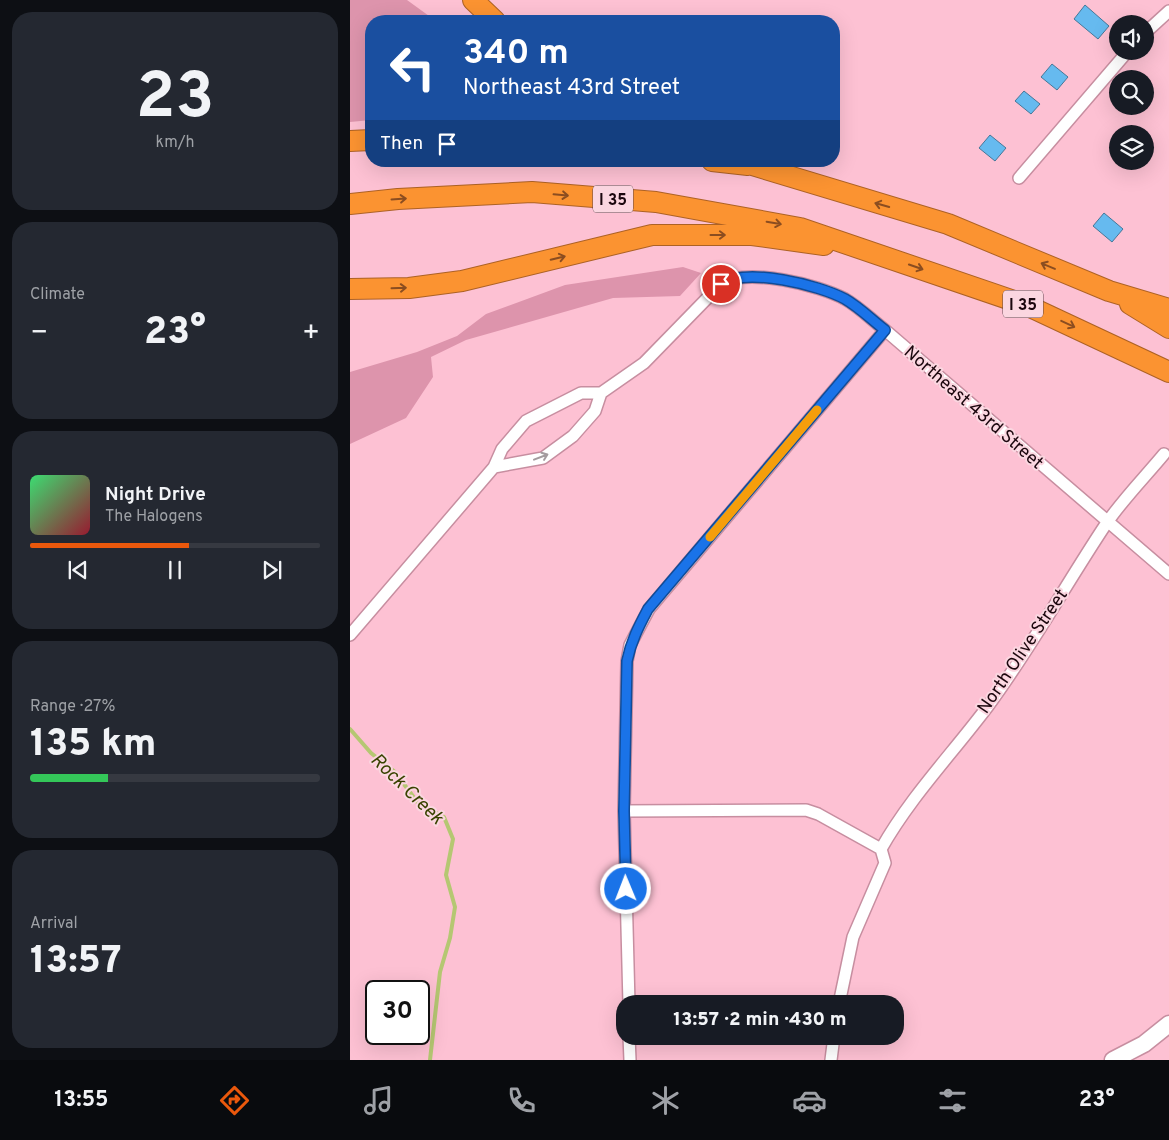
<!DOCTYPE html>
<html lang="en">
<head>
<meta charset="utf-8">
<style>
  body { margin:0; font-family:Overpass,sans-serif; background:#242831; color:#f1f3f6; height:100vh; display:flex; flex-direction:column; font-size:19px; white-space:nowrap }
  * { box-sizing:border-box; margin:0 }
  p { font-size:16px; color:#9ea1a6 }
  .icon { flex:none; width:28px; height:28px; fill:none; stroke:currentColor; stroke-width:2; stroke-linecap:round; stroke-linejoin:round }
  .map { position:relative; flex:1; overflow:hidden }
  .details { display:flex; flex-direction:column; gap:12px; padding:12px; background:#0d0f14; width:350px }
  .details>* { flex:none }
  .guide { position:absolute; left:15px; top:15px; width:475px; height:152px; border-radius:20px; box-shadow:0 5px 20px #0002; background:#1a4fa0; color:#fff; overflow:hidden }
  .tools { position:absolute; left:759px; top:15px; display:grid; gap:10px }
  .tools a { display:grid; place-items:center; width:45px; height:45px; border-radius:50%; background:#171b24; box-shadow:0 5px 20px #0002; font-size:25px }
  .speed { position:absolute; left:15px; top:980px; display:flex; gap:10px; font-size:25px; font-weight:700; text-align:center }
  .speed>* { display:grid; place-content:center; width:65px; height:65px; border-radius:50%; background:#171b24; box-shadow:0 5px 20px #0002; line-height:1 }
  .speed .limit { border:2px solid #111; border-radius:8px; background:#fff; color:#111 }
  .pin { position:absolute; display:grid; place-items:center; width:42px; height:42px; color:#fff; margin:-21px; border:2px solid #fff; border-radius:50%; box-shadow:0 1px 5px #0007 }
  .me { position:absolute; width:55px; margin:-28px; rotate:359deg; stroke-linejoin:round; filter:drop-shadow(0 0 4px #0008) }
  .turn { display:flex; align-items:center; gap:18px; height:105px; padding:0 15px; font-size:22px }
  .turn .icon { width:65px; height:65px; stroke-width:2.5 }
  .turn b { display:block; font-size:35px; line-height:42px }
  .then { display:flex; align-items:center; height:48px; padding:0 15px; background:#0003; gap:10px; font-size:19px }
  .big { font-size:38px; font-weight:800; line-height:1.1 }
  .details .card { flex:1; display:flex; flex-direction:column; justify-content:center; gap:8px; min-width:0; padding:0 18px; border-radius:20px; background:#242831 }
  .details .dial { align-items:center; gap:0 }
  .dial b { font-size:65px; line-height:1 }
  .song { display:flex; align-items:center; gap:15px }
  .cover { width:60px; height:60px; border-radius:8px; background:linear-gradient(135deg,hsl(140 70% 55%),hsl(350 70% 35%)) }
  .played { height:5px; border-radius:2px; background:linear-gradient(90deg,#ea580c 55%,#363941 55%) }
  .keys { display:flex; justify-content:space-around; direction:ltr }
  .heat { display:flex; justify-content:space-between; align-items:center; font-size:28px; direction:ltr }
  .charge { height:8px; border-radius:4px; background:linear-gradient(90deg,#34c759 27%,#363941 0) }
  .trip { position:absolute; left:266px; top:995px; width:288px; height:50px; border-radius:20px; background:#171b24; box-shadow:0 5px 20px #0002; font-weight:800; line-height:50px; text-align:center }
  .menu { display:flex; height:80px; justify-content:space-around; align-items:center; background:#090b0e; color:#9ea1a6 }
  .menu .icon { width:35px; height:35px }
  .menu .active { color:#ea580c }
  .menu b { font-size:22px; color:#f1f3f6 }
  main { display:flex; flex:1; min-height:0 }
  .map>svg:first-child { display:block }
  .green { fill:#dd94ac }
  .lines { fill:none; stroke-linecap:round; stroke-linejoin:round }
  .stream { stroke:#b5c772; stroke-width:4 }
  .building { fill:#66baef; stroke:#467797 }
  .minor-casing { stroke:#c78ea0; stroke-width:14 }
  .secondary-casing { stroke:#c78ea0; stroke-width:19 }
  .motorway-casing { stroke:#ad6225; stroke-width:22 }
  .minor { stroke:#fff; stroke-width:11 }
  .secondary { stroke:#fff; stroke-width:16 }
  .motorway { stroke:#fb9331; stroke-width:20 }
  .oneway { stroke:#8b4d20 }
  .oneway2 { stroke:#a49c9f }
  .route-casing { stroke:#114b97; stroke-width:12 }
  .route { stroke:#1a73e8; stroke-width:9 }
  .slow { stroke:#f59e0b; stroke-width:9 }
  .labels { text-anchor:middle; stroke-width:4; stroke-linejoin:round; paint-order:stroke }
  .shield { fill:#fbd6e0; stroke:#5e454d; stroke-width:1 }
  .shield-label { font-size:16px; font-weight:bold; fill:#1b070e }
  .street-label { font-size:18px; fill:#1b070e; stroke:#fbd6e0 }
  .water-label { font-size:19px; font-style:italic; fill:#394300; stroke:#fbd6e0 }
</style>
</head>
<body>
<main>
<section class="details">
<div class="card dial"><b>23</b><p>km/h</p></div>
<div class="card"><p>Climate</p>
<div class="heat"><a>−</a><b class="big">23°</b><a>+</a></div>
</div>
<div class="card">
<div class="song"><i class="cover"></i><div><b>Night Drive</b><p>The Halogens</p></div></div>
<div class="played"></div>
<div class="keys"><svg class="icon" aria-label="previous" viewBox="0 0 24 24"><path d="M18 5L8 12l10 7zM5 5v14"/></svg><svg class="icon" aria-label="pause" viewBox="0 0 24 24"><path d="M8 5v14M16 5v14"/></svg><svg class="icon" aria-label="next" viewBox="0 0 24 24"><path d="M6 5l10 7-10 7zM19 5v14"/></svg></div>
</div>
<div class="card"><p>Range · 27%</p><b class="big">135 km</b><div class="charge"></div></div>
<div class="card"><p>Arrival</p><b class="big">13:57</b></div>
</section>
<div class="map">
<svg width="819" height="1060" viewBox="0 0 819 1060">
  <rect width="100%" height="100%" fill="#fdc1d3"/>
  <path class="green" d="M0,0h57l29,21h-65v99l-21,2z
    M333,267l18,6 -21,23 -67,2 -147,42 -35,17 2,20 -27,41 -56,26v-72l67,-20 40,-16 29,-22 79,-29z"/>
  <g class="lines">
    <path class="stream" d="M0,729l21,24 24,19 23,31 26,14 9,22 -7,36 9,32 -5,31 -10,34 -10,88"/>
  </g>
  <path class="building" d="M735,5l24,21 -11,13 -24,-20z
    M702,64l16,13 -11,13 -16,-13z
    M674,91l16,13 -9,10 -16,-13z
    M640,135l16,13 -11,13 -16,-13z
    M754,213l19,16 -11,13 -19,-16z"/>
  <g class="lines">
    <defs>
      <path id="minor" d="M795,33l24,-22
        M669,178l109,-127
        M144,467l49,-9 30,-22 22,-25 6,-18
        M0,635l144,-168 8,-18 24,-28 55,-28h20l43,-30 77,-79c26,-17 98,1 124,15 14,8 27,21 40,31l284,244
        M274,811l182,-1 12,4 63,35
        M531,849c30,-53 71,-95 107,-143 43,-58 78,-122 118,-182 17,-25 39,-47 58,-70
        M279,1004l-5,-193 3,-150 3,-16 19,-36 236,-279
        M489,1004l14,-67 32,-74 -4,-14
        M279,1036l1,24
        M481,1060l3,-24"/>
      <path id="secondary" d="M763,1060l31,-16 25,-20"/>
      <path id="motorway" d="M123,0l22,21
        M0,141l21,-1
        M362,161l36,4
        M389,161l209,63 161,67 60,18
        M0,204l48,-5 134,-7 124,10 144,26 226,77 143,67
        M0,289l59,-1 53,-7 190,-46h100l72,10
        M780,304l39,24"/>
    </defs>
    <use href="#minor" class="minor-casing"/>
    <use href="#secondary" class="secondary-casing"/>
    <use href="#motorway" class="motorway-casing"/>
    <use href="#minor" class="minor"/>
    <use href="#secondary" class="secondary"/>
    <use href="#motorway" class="motorway"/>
  </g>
  <defs><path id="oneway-shaft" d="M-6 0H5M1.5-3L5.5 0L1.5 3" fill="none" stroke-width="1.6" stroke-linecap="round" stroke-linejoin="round" transform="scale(1.25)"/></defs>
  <g class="oneway">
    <use href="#oneway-shaft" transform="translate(211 195) rotate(5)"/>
    <use href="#oneway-shaft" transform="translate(49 199) rotate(-4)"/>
    <use href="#oneway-shaft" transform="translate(532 205) rotate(-164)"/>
    <use href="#oneway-shaft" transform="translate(424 223) rotate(10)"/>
    <use href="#oneway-shaft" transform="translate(368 235)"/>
    <use href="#oneway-shaft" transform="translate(208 258) rotate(-14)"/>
    <use href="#oneway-shaft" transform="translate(698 266) rotate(-157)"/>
    <use href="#oneway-shaft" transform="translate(566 267) rotate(19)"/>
    <use href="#oneway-shaft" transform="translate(49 288) rotate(-2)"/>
    <use href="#oneway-shaft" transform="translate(718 324) rotate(25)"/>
  </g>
  <use class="oneway2" href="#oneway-shaft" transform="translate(191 457) rotate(-21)"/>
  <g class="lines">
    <defs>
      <path id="route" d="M276,889l-2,-78 3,-150c4,-20 12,-35 21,-52l237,-279c-13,-10 -26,-23 -40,-31 -26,-14 -98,-32 -124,-15"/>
    </defs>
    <use href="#route" class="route-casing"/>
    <use href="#route" class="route"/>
    <path class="slow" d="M360,537l107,-127"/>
  </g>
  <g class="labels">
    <g class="shield">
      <rect x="243" y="185.5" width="40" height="27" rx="4"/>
      <rect x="653" y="290.5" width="40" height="27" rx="4"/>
    </g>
    <g class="shield-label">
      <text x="263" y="205">I 35</text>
      <text x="673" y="310">I 35</text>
    </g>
    <g class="street-label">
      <text transform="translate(624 407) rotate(41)" y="6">Northeast 43rd Street</text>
      <text transform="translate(672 651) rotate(-56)" y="6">North Olive Street</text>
    </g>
    <g class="water-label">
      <text transform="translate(58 788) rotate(44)" y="7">Rock Creek</text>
    </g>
  </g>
</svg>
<div class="tools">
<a><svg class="icon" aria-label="sound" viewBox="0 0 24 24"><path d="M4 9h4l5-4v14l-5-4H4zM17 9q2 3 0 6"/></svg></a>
<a><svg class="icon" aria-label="search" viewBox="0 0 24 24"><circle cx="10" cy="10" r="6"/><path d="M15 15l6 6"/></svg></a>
<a><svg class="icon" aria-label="layers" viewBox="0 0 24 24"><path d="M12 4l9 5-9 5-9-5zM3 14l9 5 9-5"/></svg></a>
</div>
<div class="speed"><div class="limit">30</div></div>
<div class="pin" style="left:371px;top:284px;background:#d93025"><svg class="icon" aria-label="arrive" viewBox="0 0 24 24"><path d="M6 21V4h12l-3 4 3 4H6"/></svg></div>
<svg class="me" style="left:276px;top:889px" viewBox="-20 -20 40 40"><circle r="17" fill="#1a73e8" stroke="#fff" stroke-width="3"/><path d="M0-11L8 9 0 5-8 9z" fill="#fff"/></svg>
<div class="trip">13:57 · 2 min · 430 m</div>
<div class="guide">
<div class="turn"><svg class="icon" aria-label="left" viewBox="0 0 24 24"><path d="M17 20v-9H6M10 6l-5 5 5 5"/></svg><div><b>340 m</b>Northeast 43rd Street</div></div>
<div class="then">Then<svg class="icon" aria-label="arrive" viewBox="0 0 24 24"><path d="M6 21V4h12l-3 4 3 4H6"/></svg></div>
</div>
</div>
</main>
<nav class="menu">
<b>13:55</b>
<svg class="icon active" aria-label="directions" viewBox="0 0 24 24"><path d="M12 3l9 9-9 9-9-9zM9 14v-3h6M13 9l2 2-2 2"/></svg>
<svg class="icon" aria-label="music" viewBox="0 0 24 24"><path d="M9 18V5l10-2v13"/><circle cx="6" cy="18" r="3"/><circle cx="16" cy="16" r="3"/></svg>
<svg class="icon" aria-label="phone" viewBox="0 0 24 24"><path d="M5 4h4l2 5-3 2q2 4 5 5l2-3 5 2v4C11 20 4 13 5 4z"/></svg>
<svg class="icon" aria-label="climate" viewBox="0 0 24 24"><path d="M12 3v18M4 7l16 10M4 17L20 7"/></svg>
<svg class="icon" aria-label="car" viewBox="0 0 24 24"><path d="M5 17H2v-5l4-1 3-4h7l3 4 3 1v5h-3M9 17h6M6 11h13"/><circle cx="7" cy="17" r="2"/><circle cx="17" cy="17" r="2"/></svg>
<svg class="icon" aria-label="filters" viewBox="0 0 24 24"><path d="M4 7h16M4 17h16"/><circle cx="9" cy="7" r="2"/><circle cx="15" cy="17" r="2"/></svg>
<b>23°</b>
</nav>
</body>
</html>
